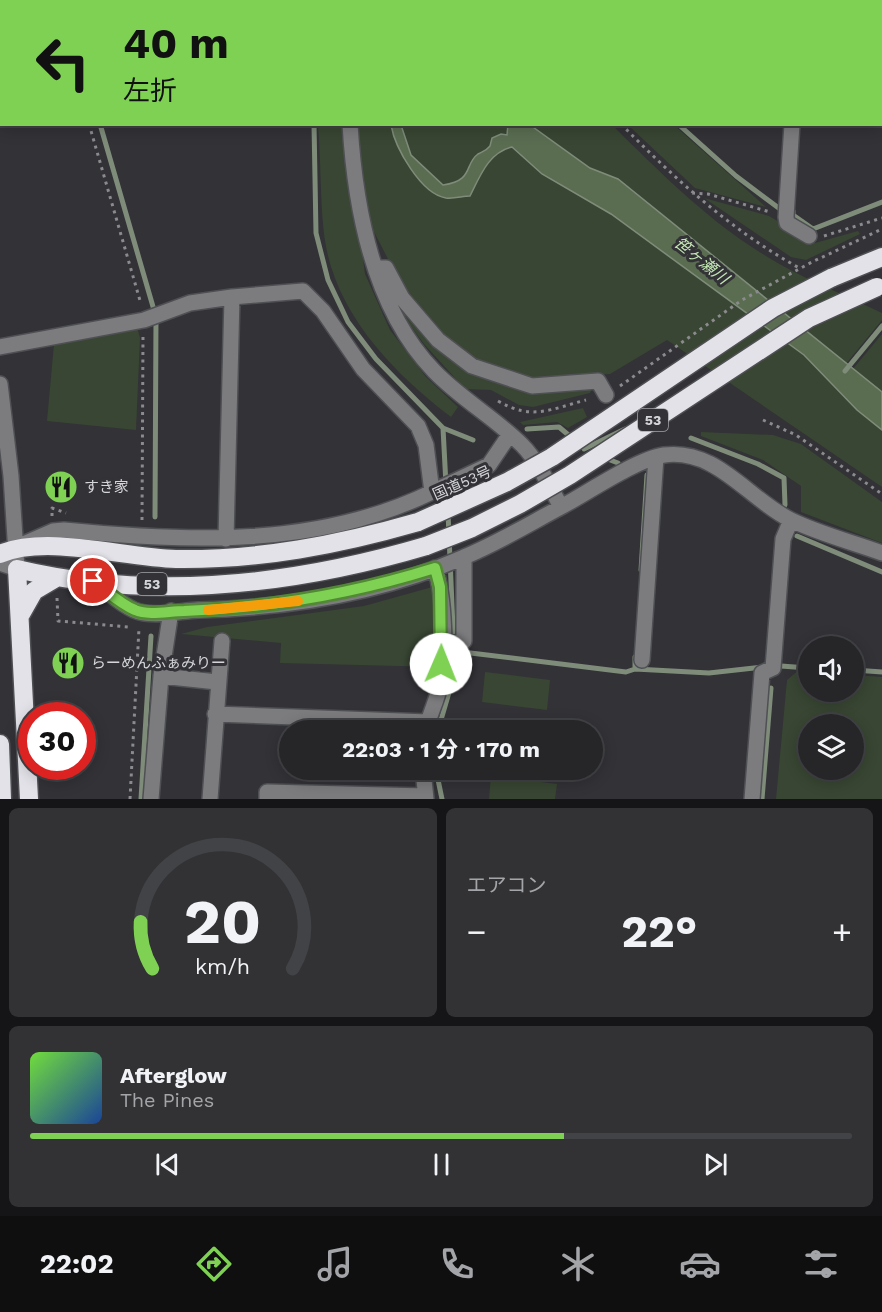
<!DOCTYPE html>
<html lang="ja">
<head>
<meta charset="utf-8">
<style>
  body { margin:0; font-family:"Work Sans","Noto Sans JP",sans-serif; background:#323235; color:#f1f3f6; height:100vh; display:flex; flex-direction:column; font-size:22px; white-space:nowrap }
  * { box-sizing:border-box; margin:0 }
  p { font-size:20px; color:#a4a5a8 }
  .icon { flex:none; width:33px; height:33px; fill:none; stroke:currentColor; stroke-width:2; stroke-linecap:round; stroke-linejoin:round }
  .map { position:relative; height:799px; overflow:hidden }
  .drawer { display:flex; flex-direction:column; gap:9px; padding:9px; background:#151517; flex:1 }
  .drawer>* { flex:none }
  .banner { position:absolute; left:0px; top:0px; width:882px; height:126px; box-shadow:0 3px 15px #0003,0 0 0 2px #424346; background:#7ed153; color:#111; overflow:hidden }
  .fabs { position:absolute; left:798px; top:636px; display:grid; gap:12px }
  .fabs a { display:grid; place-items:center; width:66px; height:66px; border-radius:50%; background:#262629; box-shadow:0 3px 15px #0003,0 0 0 2px #424346; font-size:30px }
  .speed { position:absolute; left:18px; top:702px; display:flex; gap:12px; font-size:30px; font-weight:700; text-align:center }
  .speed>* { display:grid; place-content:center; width:78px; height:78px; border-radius:50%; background:#262629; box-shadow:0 3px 15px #0003,0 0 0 2px #424346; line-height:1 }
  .speed .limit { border:9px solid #d22; background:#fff; color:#111 }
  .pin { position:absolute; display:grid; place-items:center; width:51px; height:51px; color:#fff; margin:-26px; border:3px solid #fff; border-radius:50%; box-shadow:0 2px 6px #0007 }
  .me { position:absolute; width:66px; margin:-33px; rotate:1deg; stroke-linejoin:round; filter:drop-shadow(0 0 4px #0008) }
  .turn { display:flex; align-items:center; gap:21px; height:126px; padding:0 24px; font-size:27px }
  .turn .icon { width:78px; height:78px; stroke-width:2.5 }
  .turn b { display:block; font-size:42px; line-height:51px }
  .big { font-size:45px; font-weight:700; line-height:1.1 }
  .drawer .widget { flex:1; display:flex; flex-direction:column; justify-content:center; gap:9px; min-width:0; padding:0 21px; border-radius:9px; background:#323235 }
  .drawer .dial { align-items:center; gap:0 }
  .dial svg { height:156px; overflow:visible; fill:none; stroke:#424346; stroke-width:7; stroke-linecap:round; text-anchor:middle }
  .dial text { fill:#f1f3f6; stroke:none }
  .song { display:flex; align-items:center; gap:18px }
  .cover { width:72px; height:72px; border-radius:9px; background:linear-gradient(135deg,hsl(100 70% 55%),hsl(220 70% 35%)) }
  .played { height:6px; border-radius:3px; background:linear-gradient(90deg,#7ed153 65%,#424346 65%) }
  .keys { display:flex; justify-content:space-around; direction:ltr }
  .heat { display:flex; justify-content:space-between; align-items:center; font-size:33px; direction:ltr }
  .drawer .tiles { flex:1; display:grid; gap:9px; grid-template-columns:1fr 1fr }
  .widget:last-child { grid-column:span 2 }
  .trip { position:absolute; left:279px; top:720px; width:324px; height:60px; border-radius:30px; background:#262629; box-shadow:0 3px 15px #0003,0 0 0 2px #424346; font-weight:700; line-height:60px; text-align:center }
  .tab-bar { display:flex; height:96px; justify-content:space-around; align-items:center; background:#0f0f10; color:#a4a5a8 }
  .tab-bar .icon { width:42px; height:42px }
  .tab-bar .selected { color:#7ed153 }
  .tab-bar b { font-size:27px; color:#f1f3f6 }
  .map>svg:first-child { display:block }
  .green { fill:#394633; fill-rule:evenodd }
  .water { fill:#5a6d51; stroke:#7f8c7a; stroke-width:1.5 }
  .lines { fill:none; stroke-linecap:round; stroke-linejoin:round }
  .stream { stroke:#7f8c7a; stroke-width:5 }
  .minor-casing { stroke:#4f5054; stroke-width:18 }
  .highway-casing { stroke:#4f5054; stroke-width:21 }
  .path { stroke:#8b8b8f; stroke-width:3; stroke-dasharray:3 4.5; stroke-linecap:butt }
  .minor { stroke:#7c7c7e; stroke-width:15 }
  .highway { stroke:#e2e2e8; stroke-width:18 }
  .highway-bridge-casing { stroke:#4f5054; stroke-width:21; stroke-linecap:butt }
  .highway-bridge { stroke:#e2e2e8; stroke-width:18 }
  .route-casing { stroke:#528836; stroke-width:15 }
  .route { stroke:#7ed153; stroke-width:10 }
  .slow { stroke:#f59e0b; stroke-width:10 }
  .labels { text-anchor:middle; stroke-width:6; stroke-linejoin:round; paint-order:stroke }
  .shield { fill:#323237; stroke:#a4a5a8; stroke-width:1.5 }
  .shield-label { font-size:14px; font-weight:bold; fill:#d5d6d9 }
  .street-label { font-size:15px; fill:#d5d6d9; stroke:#323237 }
  .poi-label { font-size:15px; fill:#d5d6d9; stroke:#323237; text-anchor:start }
  .water-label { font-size:16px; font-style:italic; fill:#c4e8b4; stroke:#323237 }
</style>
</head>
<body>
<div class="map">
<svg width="882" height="799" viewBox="0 0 882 799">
  <rect width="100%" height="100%" fill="#323237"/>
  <path class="green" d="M410,0h106l1,1 -107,1z
    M318,125h27l20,149 25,56 36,47 32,30 -7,10c-59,-45 -118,-106 -127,-183 -4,-36 -3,-73 -6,-109z
    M355,125h36l1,7 34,56 44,8c10,-20 19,-44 42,-49l30,27 69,40 193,141 53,55 25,20v57l-215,-147 -57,34 -78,4 -57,-19 -32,-25 -38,-42 -34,-66 -13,-55z
    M401,125h107l1,7 -24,20 -9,3c-7,16 -14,28 -33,30l-32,-30z
    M530,125h82c46,45 91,91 146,126 38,25 83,42 124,62v7l-37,45 -212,-175 -15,-11 -28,-11z
    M628,125h46l92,82 -71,-19z
    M704,198l65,18 46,27 43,-12 2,3 -54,26 -15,-3z
    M404,311l64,60 124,17 -2,5 -57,14 -14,-2 -28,-15 -26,-1 -41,-45 -23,-31z
    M137,327l3,11 -4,92 -89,-9 7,-77z
    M882,334v58l-30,-22z
    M583,408l4,9 -19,11 -11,-6 -34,3 -3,-3z
    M701,432l72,3 28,9 81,58v41l-81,-31v-26l-38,-26 -62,-24z
    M436,586l2,81 -158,-4 1,-20 -100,-9 26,-7 157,-21z
    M799,670l9,1v21h46v-17l28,2v122h-106l11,-119zM808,724h46v46h-46z
    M485,672l65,8 -3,30 -65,-8z
    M479,718l66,8 -1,4h-66z
    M491,776l66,8 -2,15h-66z"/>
  <path class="water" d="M508,124l22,1 60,43 28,11 264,213v38l-25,-20 -53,-55 -193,-141 -69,-40 -30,-27c-23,5 -32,29 -42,49 -7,0 -16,3 -24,2 -25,-4 -51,-50 -55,-73h10l10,30 32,30c31,-4 21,-21 35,-31 5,-3 8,-3 12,-8l2,-8 9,-4 6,1z"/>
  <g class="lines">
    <path class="stream" d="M65,0v2
      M301,0l1,2
      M571,0l1,2
      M806,2v-2
      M100,124l56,193 -1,200
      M314,124l2,109 12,47 20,42 28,37 67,69 30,12
      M678,124l58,52 44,33
      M793,211v4l20,14 69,-27
      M845,371l37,-45
      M443,428l4,76
      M527,429l32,-2 13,11
      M691,438l67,26 26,14 1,27
      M584,449l41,-20
      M605,458l13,5
      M797,536l85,36
      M641,570l6,-95
      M454,651l172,21 9,-3
      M635,657v12l74,4 54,-6
      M781,666l27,2
      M854,670l28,2
      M438,730l12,-41 4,-38 -6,-138
      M436,770l6,29
      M141,799l10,-163
      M762,799l9,-111"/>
    <defs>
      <path id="minor" d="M331,0v2
        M798,2v-2
        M880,92l2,1
        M350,124c5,85 23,184 84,247 27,28 61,47 88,74 16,16 28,42 39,62 26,-14 76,-48 103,-52 53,-7 84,44 127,65 29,14 61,22 91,33
        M792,124l-6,93 1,6 22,13
        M375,268h11l16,30 36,42 34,26 60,20 66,-5 8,14
        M0,347l144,-27 46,-17 42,-6 71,-6 20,20 40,58 55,57 8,19 6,47 57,-27 21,-31
        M0,384l11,92 6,93 -17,-6
        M226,539l6,-242
        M21,545l32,-14 11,-1c124,12 253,18 368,-38
        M93,581c13,9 27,23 41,29 18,8 45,1 64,0 89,-2 184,-17 266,-53 34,-14 65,-33 97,-50
        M442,644l22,-3v-84
        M642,660l14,-203
        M161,676l56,6
        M215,714l213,8
        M426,730c3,-15 11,-29 14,-45 7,-29 4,-89 -5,-117
        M423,770l3,29
        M151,799l10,-123 10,-65
        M210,799l12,-158
        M267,799v-7l158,4
        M752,799l10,-126 11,-5 10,-129 8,-19"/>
      <path id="highway" d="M831,278l51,-21
        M0,554c47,-20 124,4 176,5 84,1 162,-14 242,-37
        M21,614l13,-23 22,-13
        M0,744l2,55
        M29,799l-12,-230c135,32 277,16 409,-23"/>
    </defs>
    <use href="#minor" class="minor-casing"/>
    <use href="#highway" class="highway-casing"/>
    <path class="path" d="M53,0l1,2
      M521,0l1,2
      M89,124l52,180
      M621,124c55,56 111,107 180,145
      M692,193l16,1 62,18
      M824,236l58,-18
      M620,386l122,-86 70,-38 70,-33
      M498,401c34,20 53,8 88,-1
      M763,420l33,15 86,59
      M52,516v-8l14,5
      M142,520l1,-185
      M57,598l1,23 71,6
      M130,799l9,-171"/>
    <use href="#minor" class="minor"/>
    <use href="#highway" class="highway"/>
    <defs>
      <path id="highway-bridge" d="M418,522l89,-40 45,-25 221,-149 58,-30
        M426,546l46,-18 48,-24 50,-29 239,-157 68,-31"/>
    </defs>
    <use href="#highway-bridge" class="highway-bridge-casing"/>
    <use href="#highway-bridge" class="highway-bridge"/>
  </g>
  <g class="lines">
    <defs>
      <path id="route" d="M93,581c13,9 27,23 42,29 14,6 34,1 49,1 87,-3 168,-17 251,-43l5,19 1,77"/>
    </defs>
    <use href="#route" class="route-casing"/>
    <use href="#route" class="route"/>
    <path class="slow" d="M208,610l90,-9"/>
  </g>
  <defs>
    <symbol id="restaurant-disc" viewBox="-11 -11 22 22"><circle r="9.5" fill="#7ed153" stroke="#323237"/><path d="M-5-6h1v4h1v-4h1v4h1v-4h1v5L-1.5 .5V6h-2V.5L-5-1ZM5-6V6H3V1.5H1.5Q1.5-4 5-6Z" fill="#111"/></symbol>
  </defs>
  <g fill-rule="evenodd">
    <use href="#restaurant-disc" x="42" y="468" width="38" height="38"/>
    <use href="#restaurant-disc" x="49" y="644" width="38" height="38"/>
  </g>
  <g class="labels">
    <g class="shield">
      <rect x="638" y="409" width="30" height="22" rx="4.5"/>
      <rect x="137" y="573" width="30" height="22" rx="4.5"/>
    </g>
    <g class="shield-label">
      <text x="653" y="425">53</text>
      <text x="152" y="589">53</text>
    </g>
    <g class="street-label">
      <text transform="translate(462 483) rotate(-24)" y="5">国道53号</text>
    </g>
    <g class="poi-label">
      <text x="84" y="492">すき家</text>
      <text x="91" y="668">らーめんふぁみりー</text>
    </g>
    <g class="water-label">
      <text transform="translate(702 260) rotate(39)" y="6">笹ヶ瀬川</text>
    </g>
  </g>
</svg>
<div class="fabs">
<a><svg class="icon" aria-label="sound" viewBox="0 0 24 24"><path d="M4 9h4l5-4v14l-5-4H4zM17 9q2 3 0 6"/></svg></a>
<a><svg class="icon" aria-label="layers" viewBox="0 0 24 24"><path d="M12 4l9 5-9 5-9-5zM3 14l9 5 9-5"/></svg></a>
</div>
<div class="speed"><div class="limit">30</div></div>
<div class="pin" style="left:93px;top:581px;background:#d93025"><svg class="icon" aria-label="arrive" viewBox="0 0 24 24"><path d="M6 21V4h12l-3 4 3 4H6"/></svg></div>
<svg class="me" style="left:441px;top:664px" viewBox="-20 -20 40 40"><circle r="19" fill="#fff"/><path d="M0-13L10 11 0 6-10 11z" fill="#7ed153"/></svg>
<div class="trip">22:03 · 1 分 · 170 m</div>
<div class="banner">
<div class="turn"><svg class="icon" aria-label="left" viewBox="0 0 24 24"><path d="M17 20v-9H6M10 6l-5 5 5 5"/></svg><div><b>40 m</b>左折</div></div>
</div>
</div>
<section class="drawer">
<div class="tiles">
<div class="widget dial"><svg viewBox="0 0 100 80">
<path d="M14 69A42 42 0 1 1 86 69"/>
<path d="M14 69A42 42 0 0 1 8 45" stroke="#7ed153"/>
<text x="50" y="56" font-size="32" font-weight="700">20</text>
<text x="50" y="72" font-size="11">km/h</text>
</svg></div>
<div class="widget"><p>エアコン</p>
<div class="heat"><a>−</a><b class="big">22°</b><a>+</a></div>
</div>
<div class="widget">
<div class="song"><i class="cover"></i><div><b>Afterglow</b><p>The Pines</p></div></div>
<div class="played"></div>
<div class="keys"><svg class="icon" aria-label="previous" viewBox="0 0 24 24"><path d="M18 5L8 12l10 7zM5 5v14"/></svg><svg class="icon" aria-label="pause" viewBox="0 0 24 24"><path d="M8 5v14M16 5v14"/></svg><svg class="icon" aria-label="next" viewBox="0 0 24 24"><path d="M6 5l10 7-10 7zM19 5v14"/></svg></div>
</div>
</div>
</section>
<nav class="tab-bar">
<b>22:02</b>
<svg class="icon selected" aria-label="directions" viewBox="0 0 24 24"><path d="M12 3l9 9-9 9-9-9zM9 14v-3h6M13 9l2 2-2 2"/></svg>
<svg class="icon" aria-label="music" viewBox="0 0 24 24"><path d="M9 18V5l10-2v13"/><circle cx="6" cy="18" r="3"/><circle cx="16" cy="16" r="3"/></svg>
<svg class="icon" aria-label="phone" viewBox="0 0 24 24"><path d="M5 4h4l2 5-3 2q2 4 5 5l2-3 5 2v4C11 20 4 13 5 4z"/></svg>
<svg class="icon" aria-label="climate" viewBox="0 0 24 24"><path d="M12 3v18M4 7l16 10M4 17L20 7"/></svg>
<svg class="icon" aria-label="car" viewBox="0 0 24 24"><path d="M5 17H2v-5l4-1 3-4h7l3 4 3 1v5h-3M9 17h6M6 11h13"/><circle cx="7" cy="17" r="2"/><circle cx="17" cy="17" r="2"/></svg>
<svg class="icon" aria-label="filters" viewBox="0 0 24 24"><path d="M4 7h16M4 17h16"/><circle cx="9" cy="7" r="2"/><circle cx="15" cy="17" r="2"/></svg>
</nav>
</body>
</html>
